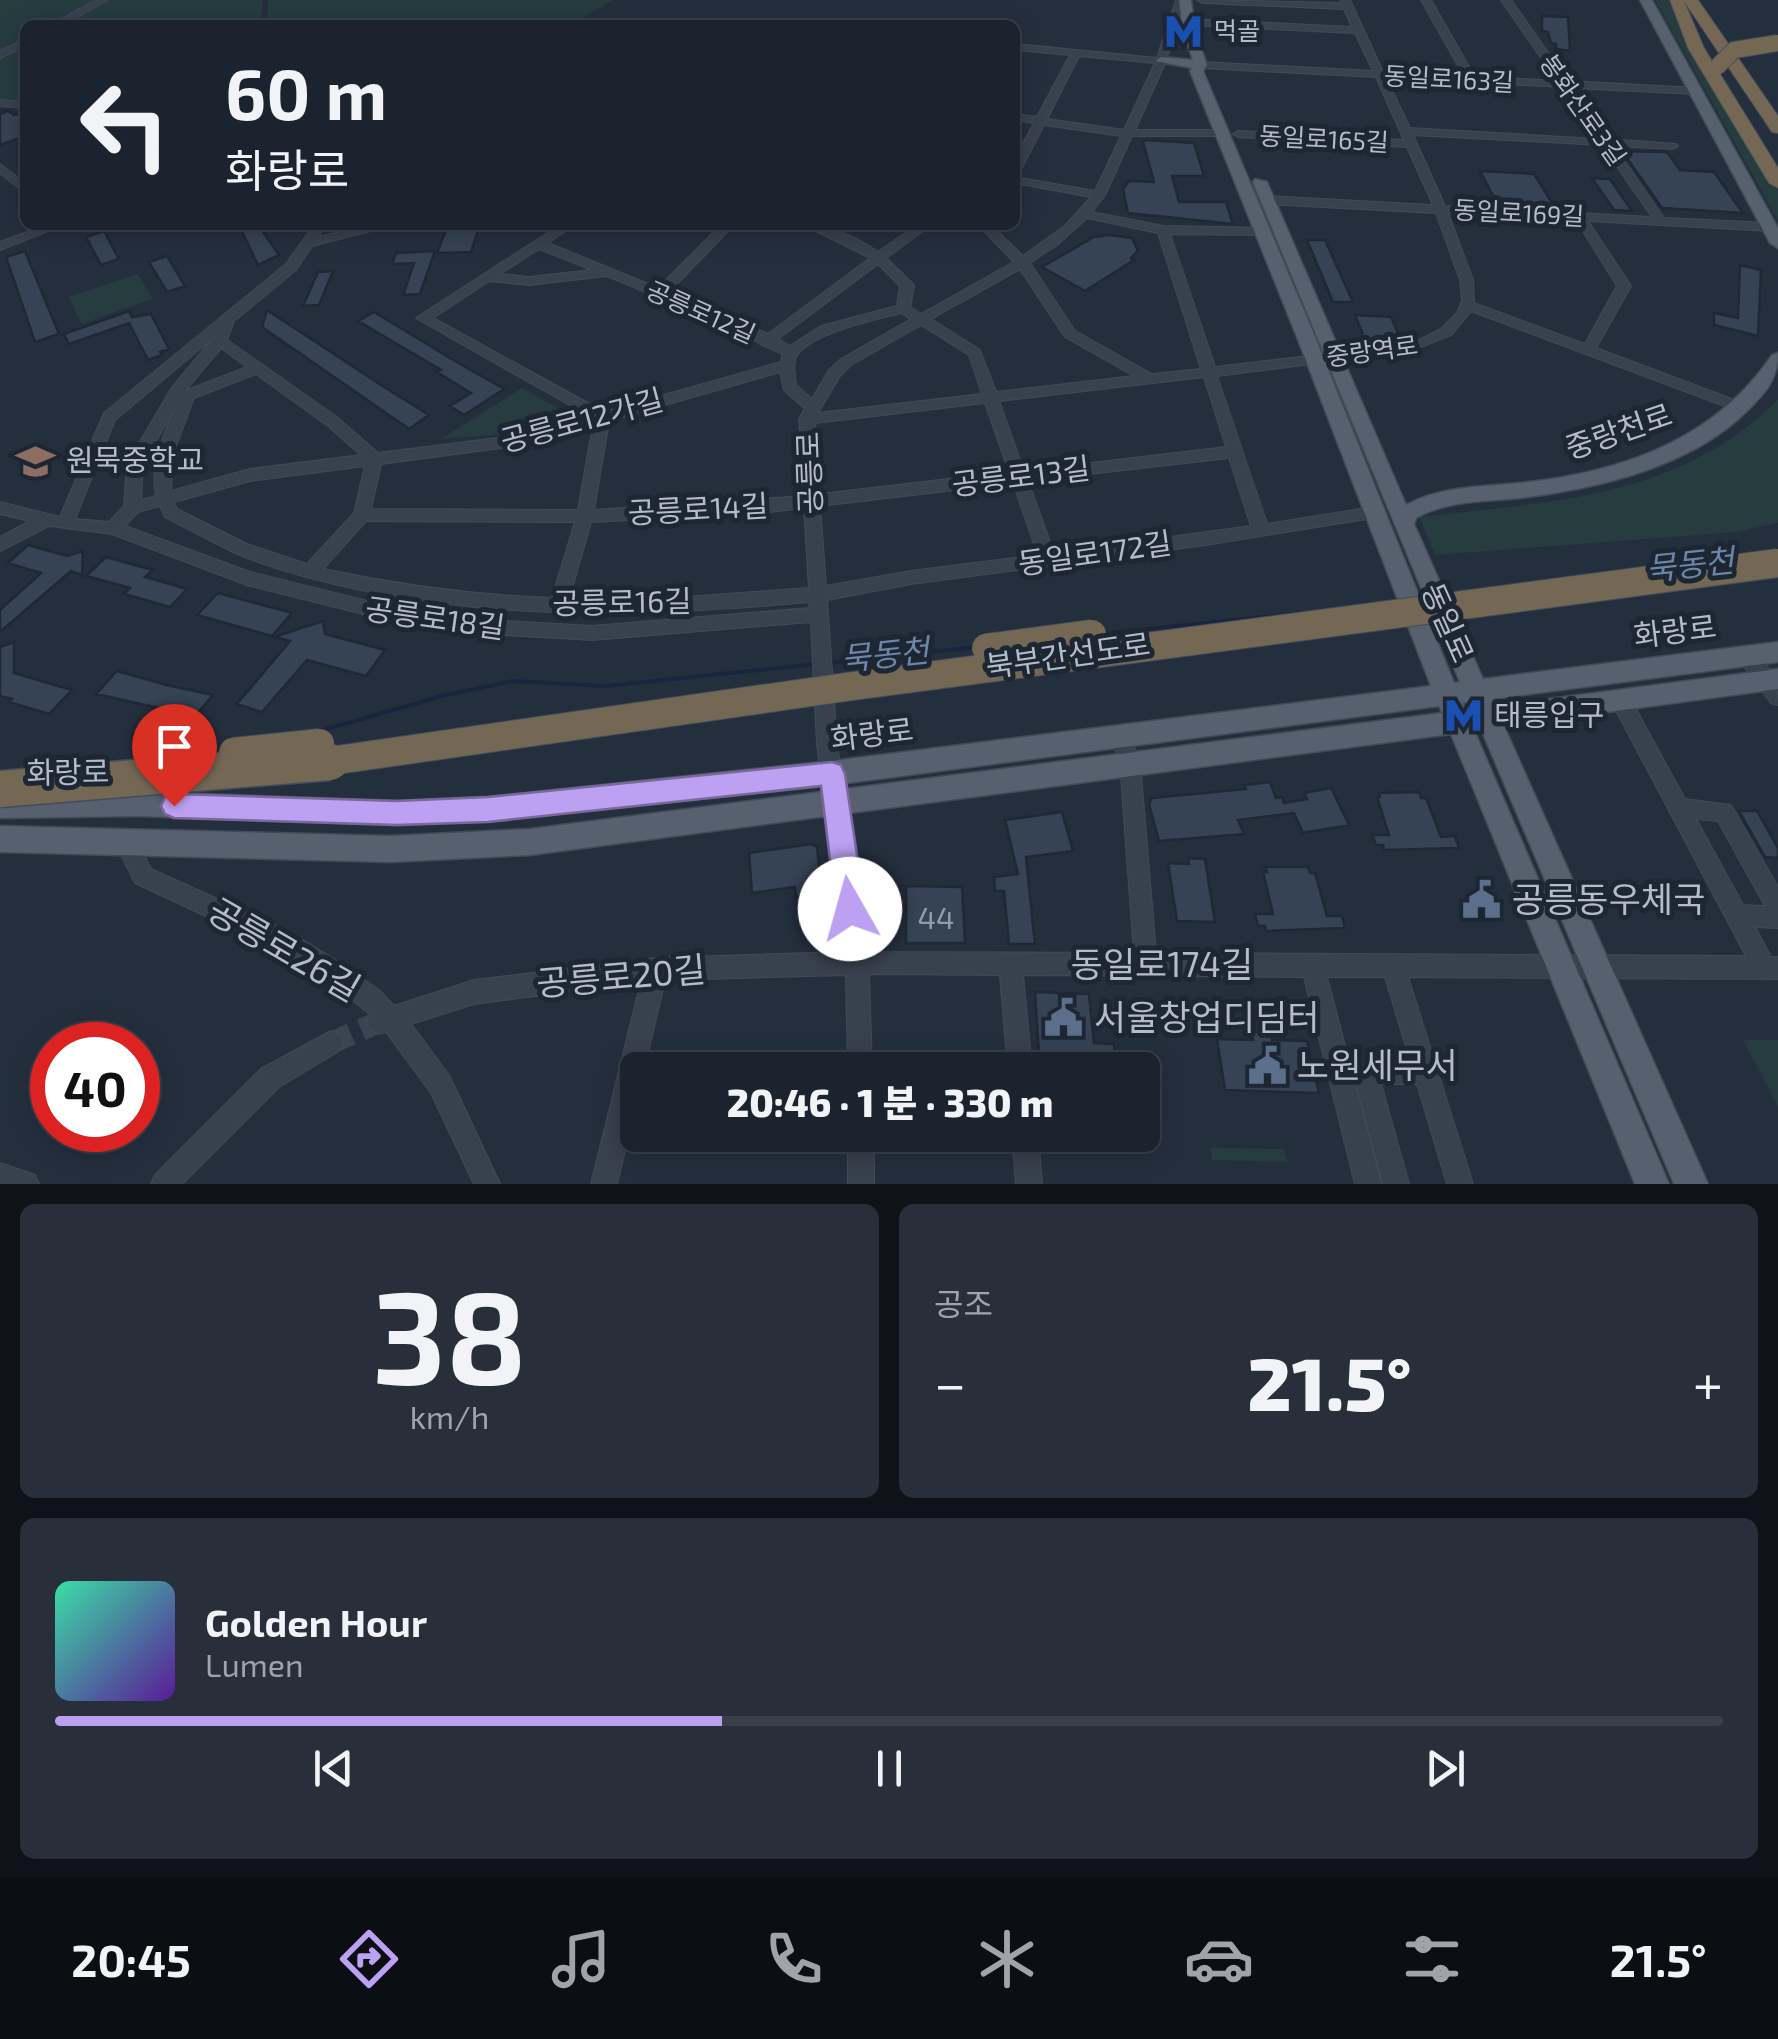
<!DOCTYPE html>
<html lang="ko">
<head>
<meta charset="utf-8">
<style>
  body { margin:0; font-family:"Exo 2","Noto Sans KR",sans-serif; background:#282f3a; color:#f1f3f6; height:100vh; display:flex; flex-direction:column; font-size:38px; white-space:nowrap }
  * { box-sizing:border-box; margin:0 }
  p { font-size:32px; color:#a0a4aa }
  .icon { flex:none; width:55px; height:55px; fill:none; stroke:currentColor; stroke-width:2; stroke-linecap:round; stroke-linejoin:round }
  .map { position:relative; height:1184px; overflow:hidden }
  .sheet { display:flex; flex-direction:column; gap:20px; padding:20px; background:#0f1319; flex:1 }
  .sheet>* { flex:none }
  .guide { position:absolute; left:20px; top:20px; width:1000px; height:210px; border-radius:15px; box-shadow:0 5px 25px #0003,0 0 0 2px #39404a; background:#1b232e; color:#f1f3f6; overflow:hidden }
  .speed { position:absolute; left:30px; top:1022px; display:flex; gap:20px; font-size:50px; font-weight:700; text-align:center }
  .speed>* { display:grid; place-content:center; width:130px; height:130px; border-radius:50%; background:#1b232e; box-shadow:0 5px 25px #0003,0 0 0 2px #39404a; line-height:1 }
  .speed .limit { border:15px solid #d22; background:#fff; color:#111 }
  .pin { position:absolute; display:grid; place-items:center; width:85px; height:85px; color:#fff; margin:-102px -42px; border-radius:50% 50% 50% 0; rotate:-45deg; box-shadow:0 0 10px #0007 }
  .pin .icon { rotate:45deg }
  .me { position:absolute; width:110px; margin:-55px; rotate:353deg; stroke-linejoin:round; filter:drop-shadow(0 0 8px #0008) }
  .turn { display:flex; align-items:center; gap:35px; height:210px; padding:0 40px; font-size:45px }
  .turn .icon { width:130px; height:130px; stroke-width:2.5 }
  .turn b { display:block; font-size:70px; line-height:85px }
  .big { font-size:75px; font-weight:800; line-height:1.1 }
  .sheet .widget { flex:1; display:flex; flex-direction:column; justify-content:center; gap:15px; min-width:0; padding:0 35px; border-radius:15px; background:#282f3a }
  .sheet .dial { align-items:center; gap:0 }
  .dial b { font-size:130px; line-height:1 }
  .song { display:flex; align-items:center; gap:30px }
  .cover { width:120px; height:120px; border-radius:15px; background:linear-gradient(135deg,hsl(160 70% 55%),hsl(270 70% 35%)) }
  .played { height:10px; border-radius:5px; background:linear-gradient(90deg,#bca0f2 40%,#39404a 40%) }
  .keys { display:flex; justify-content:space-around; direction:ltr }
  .heat { display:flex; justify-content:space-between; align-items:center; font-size:55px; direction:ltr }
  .sheet .tiles { flex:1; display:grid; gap:20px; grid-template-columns:1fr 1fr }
  .widget:last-child { grid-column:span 2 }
  .trip { position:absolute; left:620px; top:1052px; width:540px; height:100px; border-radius:15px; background:#1b232e; box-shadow:0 5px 25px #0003,0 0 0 2px #39404a; font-weight:800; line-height:100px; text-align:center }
  .dock { display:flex; height:160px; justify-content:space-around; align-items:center; background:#0b0e12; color:#a0a4aa }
  .dock .icon { width:70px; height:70px }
  .dock .current { color:#bca0f2 }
  .dock b { font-size:45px; color:#f1f3f6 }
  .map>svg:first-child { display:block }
  .green { fill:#263c3f }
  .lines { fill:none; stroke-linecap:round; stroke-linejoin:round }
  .stream { stroke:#17263c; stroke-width:4 }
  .building { fill:#364354; stroke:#1f2835; stroke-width:2.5 }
  .minor-tunnel { stroke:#3a4453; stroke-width:22; stroke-dasharray:22 11; stroke-linecap:butt }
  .minor-casing { stroke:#414a57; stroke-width:2 }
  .major-casing { stroke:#414a57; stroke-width:3 }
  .highway-casing { stroke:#434c59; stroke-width:2 }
  .minor { fill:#38414e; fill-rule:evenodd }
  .major { fill:#56606e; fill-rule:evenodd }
  .highway { fill:#746855; fill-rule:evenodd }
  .highway-bridge-far2-casing { stroke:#434c59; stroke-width:18; stroke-linecap:butt }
  .highway-bridge-far1-casing { stroke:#434c59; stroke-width:30; stroke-linecap:butt }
  .highway-bridge-casing { stroke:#434c59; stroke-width:39; stroke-linecap:butt }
  .highway-bridge-far2 { stroke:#746855; stroke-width:16 }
  .highway-bridge-far1 { stroke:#746855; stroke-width:28 }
  .highway-bridge { stroke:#746855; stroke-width:36 }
  .route { fill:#bca0f2; stroke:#7a689d; stroke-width:2.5 }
  .labels { text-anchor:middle; stroke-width:10; stroke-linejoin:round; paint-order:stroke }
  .far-poi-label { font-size:25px; fill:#b4bcc9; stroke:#1d2633; text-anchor:start }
  .far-street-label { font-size:25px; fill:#b4bcc9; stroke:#1d2633 }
  .street-label { font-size:30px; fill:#b4bcc9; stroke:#1d2633 }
  .poi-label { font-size:30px; fill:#b4bcc9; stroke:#1d2633; text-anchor:start }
  .near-number-label { font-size:30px; fill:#929caa }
  .water-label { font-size:32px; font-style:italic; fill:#6d86a8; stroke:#1d2633 }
  .near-poi-label { font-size:35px; fill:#b4bcc9; stroke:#1d2633; text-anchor:start }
  .near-street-label { font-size:35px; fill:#b4bcc9; stroke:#1d2633 }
</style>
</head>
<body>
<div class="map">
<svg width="1778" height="1184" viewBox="0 0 1778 1184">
  <rect width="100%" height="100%" fill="#242f3e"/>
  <path class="green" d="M0,0h263l-2,17 6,8h-242v76l-25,-1z
    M268,0h344l-40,25h-299l-6,-6z
    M1655,0h19l104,189v32z
    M138,274l15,25 -72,25 -12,-27z
    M522,388l50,28 -51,17 -80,6z
    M1778,399v124l-42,9 -301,23 -16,-38c129,-15 262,-18 359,-118z
    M1744,1040h34v67l-35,-67z
    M1210,1148l74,1 3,13 -75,-2z"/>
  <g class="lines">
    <path class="stream" d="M1101,634l199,-21
      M827,663l150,-16
      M320,731l122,-35 70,-15 94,5 212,-22"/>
  </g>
  <path class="building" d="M1542,16l26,1 2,34 -14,-2v-5l-5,-1 -3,-11 -6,-1z
    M8,111l6,4 11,-3v24l-25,9v-31z
    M1146,140l48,3 10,33h-32l7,26h47l7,22 -105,-11 -5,-24 6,-8 25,1 -11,-40z
    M1622,151l45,1 13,18 34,2 29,41 -81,-5z
    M1480,171l54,3 20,32 -57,-3z
    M1592,178l18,1 22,32 -18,-1z
    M448,225h32l-9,27 -34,1z
    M259,226l20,29 -21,10 -16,-33z
    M104,231l15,28 -18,6 -15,-28z
    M1109,235l23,3 6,13 -7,7 3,2 -49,31 -43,-24 52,-30z
    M1307,240h18l28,62h-20z
    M25,251l34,83 -24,8 -29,-85z
    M435,251l-15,43 -17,1 11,-32 -22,1 4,-11z
    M167,256l18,30 -18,6 -18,-30z
    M1740,265l21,5 -3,66 -44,-11v-12l24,5z
    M333,271l-14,34 -16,1 15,-34z
    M267,310l114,75 48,30 -20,14 -147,-102z
    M129,311l3,6 19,-3 18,35 -9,3 2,3 -14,5 -19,-37 -60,21 -5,-10z
    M374,312l81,49 49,28 -40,26 -14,-9 21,-13 -34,-21 4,-2 -83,-49z
    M1355,315l36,2 7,16 -10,8 -23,-1z
    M28,545l39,11 16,-5 -1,24 -11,-4 -71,61v-22l41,-37 -33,-10z
    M106,557l47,13 -8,7 42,12 -17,18 -46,-13 6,-6 -44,-12z
    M218,593l74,20 -20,23 -75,-21z
    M323,621l2,13 60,16 -19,26 -59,-16 -45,52 -25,-8 53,-63 -16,-4z
    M14,642v31l58,17 -23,24 -40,-12 3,-3 -12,-3v-49z
    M117,671l50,14 46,10 -18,21 -99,-22z
    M1270,782l6,16 6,-1 2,6 23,-4 -3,-6 27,-5 18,37 -46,8 -9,-20 -56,7 6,14 -85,7 -10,-37 3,-6 94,-9 -2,-4z
    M1419,792l2,6h5l15,39 14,-1 4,12 -75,2 -1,-5h-7l-4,-10h17l-12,-38h3l-1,-4z
    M1739,811h18l21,37v10l-13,-1z
    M1062,812l11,39 -47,6 9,87h-26l-5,-53h-9l-1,-14 24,-3 -13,-54z
    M811,844l6,3 5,46 -26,4 -1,-10 -43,6 -3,-40z
    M1188,858l17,1 10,63 -38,-1 -9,-58 21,1z
    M1265,867h43l2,6h5l12,43h15l3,12 -79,3 -1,-5h-7l-3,-12h18l-10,-42h4z
    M906,886l56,1 3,56h-59z
    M1035,992l54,2 5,49 20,1 3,26h-77z
    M1251,1032h20l1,8 35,1 12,52 -94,-3 -8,-51 36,1z"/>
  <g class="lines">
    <path class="minor-tunnel" d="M331,1043l48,-21"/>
    <defs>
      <path id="minor" d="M96,0h12l-45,25h-12z
        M1176,0h10l-20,61 -31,69h87l5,3 -5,3h-90l-27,59 -13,17 71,14 105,2 2,3 -6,4 -94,-1 45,133 180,-21 22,-5 24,-12 16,-16 5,-13 -2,-20 -24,-67 -169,-9 -6,-4 6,-4 166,9 -26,-58 -169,-10 -5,-3 5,-3 166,9 -28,-63 -175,-9 -5,-3 5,-3 172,9 -18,-38 -168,-8 -5,-3 5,-3 165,8 -8,-18 -142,-6 -5,-3 145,3 -2,-3h10l33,72 81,4 -43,-76h10l43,76 83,5 -56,-81h10l57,81 129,7 5,3 -5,3 -125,-6 37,51 67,5 2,2 -6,3 -58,-3 50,72 107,5 6,4 -6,4 -183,-10 43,65 -35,62 149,56 2,3 -2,3h-10l-264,-99 -20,24 -43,17 -191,24 50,148 106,-17 8,6 -2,4 -174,28 -294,39 -84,16 10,144 30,208 267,1 -14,-190 -9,-27 3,-6 7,-2 7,2 12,33 16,190 590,3 -136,-257 3,-6 7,-2 7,2 58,106 46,6 47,82v41l-23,-1 16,30h7v22l-370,-2 65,207h-26l-30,-100h-36l28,100h-26l-29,-108c9,-22 35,-16 56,-16l-25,-83h-58l54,207h-26l-51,-207 -281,-2 9,95h-24l-8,-95 -131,-1 3,96h-24l-2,-95 -181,5 -21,90h-6v27l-21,87h-26l50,-202 -167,22 -63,20 38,51 51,109h-26l-43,-91 -45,-61 -7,2 -8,-4 -4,-8 3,-8 -42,-33 -58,-35 -135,-63 -21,-43 4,-7 7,-3 7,3 19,36 135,61 58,35 36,26 14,15 80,-26 182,-22 188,-6 -27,-208 -6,-122 -219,18 -160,-9 -185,-46 -135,-51 -63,-8 -49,25v-14l30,-16 -30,-7v-12l60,15 44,-104 182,-149 28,-39h12l-8,12 55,-12 9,3 -70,18 -16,24 -62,51 -7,19 111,78 40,35 145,-18 66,-19 -173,-98 144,-93h14l-26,18 110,45 63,-63h13l-65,67 99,42 102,-76 -66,-33c27,0 52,12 74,27l39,-27h14l-45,33 28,27 -4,22 11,7 93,-52 -36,-37h13l32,31 43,-31 25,-28 -76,-14v-6l80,14 26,-55 -77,-11 -23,44 -6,3v-14l19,-35 -19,-3v-6l22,3 33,-62 -55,-5v-6l142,14zM1079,56l76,7 -31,67 -77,-11zM1386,78l176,9 35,52 -187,-11zM1413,135l189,10 50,72 -207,-11zM1448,213l128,7 41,66 -32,58 -111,-41 -1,-23zM1087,218l71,15 43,136 -49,5 -77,-43 -45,-68 28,-19zM539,249l53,21 -63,7 -29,-3zM878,264l22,22 -3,20 -76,20 -31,20 -12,-7zM1020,269l45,68 69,39 -138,16 -16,-42 -49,-31zM607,276l136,56 19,13 21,9 -2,8 -177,50 -171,-94 56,-37 40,4zM901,313l10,6 -70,40 -12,11 -17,29 -16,-14c-1,-9 -4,-23 2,-31 17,-22 77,-34 103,-41zM921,325l48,30 13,39 -164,19 22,-37 11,-11zM214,337l-43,52 -44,75 -3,42 -15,16 -34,-3 40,-99zM221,348l26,19 -62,24zM780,372l4,18 21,19 -6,10 5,77 -210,14 15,-89zM256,374l72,52 33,29 -111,14 -79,22 2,-37 21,-56zM1204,377l22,70 -202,24 -25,-70zM178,402c-13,30 -29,60 -22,94l-15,4 2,-36zM985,403l24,69 -189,22 -5,-71zM593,425l-15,85 -207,-1 10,-45 142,-19zM1229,458l22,68 -197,27 -26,-72zM365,466l-11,47 -47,51 -60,-20 -70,-35 -3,-7 76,-21zM1013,483l25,72 -127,16 -85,15 -6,-80zM160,506l5,11c23,12 45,24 68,35 38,17 82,28 123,37 150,32 302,27 453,13l1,6 -218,18 -160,-9 -182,-45 -125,-46 13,-14zM804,508l5,80 -149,11h-91l22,-77 168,-9zM366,521l209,1 -23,76c-78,-3 -153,-13 -229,-29zM1696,819l22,2 47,85 -22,-1z
        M25,39v7l-25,12v-7z
        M0,100l25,2v6l-25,-2z
        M0,164l25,19v10l-25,-20z
        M46,225h17l-63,25v-8z
        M1747,648c22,11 31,35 31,57l-7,-2 -31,-42 -2,-5 2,-5z
        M331,1031l8,4 4,8 -4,8 -60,36 -97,97h-31l4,-9 106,-106z
        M848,1135h26v49h-26z
        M1012,1135h26l4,49h-26z
        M0,1163l35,12 4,9h-39z"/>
      <path id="major" d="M1179,0h12l4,31 12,34 -4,6 112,266 139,346 6,-1 -207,-500 2,-3 12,3 139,323c35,-19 75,-18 113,-22 100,-10 195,-42 253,-128l6,-2c0,27 -13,40 -31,58 -56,56 -151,78 -227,87 -36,4 -72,2 -104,20l-2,6 69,155 295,-37v20l-286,37 3,7 283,-37v20l-274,37 204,458h-34l-193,-455 -7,1 195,454h-34l-184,-450 -921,121 -139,7 -391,-10v-26l391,10 139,-7 912,-116 -3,-7 -607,79 -344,36 -91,4 -259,-9 -138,2v-24l138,-2 259,9 91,-4 344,-36 599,-75 -134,-349 -107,-266 2,-3 -37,-7 6,-4 32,3 -10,-29zM1469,702l3,7 -6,1 -4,-7z
        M1640,0h12l126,228v20l-8,-5z"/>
      <path id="highway" d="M1670,0h28l80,116v17l-6,-1 -88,-131 20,47 74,120v20l-9,-5 -81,-135z"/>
    </defs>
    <use href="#minor" class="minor-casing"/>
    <use href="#major" class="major-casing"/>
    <use href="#highway" class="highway-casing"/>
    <use href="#minor" class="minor"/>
    <use href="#major" class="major"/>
    <use href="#highway" class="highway"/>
    <defs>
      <path id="highway-bridge-far2" d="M1717,67l17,-17 44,-7"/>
      <path id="highway-bridge-far1" d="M986,648l106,-14
        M233,752l87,-9
        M309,764l544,-78 925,-123"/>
      <path id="highway-bridge" d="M0,789l330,-27"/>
    </defs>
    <use href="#highway-bridge-far2" class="highway-bridge-far2-casing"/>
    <use href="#highway-bridge-far1" class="highway-bridge-far1-casing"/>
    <use href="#highway-bridge" class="highway-bridge-casing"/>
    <use href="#highway-bridge-far2" class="highway-bridge-far2"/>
    <use href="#highway-bridge-far1" class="highway-bridge-far1"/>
    <use href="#highway-bridge" class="highway-bridge"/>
  </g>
  <path class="route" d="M832,762l9,3 4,9 20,135 -5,10 -10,4 -10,-4 -4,-10 -15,-123 -333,36 -91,3 -223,-7 -9,-4 -4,-8 4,-9 9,-3 223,7 91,-4z"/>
  <defs>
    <symbol id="metro-bare" viewBox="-9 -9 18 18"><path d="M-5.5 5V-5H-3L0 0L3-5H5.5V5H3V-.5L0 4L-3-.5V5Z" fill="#1a4fb4" stroke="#1d2633" stroke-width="2.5" paint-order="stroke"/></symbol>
    <symbol id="school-bare" viewBox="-9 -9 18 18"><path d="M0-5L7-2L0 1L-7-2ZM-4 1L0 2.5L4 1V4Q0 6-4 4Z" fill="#8d6e63" stroke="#1d2633" stroke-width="2.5" paint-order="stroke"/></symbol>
    <symbol id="civic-bare" viewBox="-9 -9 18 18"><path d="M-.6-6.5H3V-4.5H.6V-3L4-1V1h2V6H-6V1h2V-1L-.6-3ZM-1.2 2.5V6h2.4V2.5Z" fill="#5c6f8a" stroke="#1d2633" stroke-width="2.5" paint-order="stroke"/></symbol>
  </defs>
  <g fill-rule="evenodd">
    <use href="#metro-bare" x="1156" y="4" width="55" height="55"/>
    <use href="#school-bare" x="8" y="434" width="55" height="55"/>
    <use href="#metro-bare" x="1436" y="688" width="55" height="55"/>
    <use href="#civic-bare" x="1454" y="872" width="55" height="55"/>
    <use href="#civic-bare" x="1036" y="990" width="55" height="55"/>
    <use href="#civic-bare" x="1240" y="1038" width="55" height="55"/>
  </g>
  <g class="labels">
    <g class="far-poi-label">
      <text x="1214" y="40">먹골</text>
    </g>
    <g class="far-street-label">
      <text transform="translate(1449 79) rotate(3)" y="9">동일로163길</text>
      <text transform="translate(1583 110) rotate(55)" y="9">봉화산로3길</text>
      <text transform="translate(1324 139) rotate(3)" y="9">동일로165길</text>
      <text transform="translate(1519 213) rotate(3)" y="9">동일로169길</text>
      <text transform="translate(701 312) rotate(24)" y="9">공릉로12길</text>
      <text transform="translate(1372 351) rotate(-8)" y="9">중랑역로</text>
    </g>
    <g class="street-label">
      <text transform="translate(582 421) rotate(-15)" y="10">공릉로12가길</text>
      <text transform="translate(1619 432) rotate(-19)" y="10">중랑천로</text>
      <text transform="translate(810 473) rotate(-92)" y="10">공릉로</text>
      <text transform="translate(1021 477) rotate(-7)" y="10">공릉로13길</text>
      <text transform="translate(698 510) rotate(-3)" y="10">공릉로14길</text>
      <text transform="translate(1095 554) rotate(-8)" y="10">동일로172길</text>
      <text transform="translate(622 603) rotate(-1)" y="10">공릉로16길</text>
      <text transform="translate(435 619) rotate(8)" y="10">공릉로18길</text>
      <text transform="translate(1447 623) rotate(66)" y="10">동일로</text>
      <text transform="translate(1675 632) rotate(-7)" y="10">화랑로</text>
      <text transform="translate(1068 656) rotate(-8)" y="10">북부간선도로</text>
      <text transform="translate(872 735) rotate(-7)" y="10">화랑로</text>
      <text transform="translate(68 773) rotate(-1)" y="10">화랑로</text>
    </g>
    <g class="poi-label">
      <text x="66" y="471">원묵중학교</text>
      <text x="1494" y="726">태릉입구</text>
    </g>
    <g class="near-number-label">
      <text x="936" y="929">44</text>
    </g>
    <g class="water-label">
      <text transform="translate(1690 565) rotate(-6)" y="11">묵동천</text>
      <text transform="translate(885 655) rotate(-6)" y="11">묵동천</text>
    </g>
    <g class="near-poi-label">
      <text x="1512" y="912">공릉동우체국</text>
      <text x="1094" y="1030">서울창업디딤터</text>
      <text x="1297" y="1078">노원세무서</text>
    </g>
    <g class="near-street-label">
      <text transform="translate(284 950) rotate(30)" y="12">공릉로26길</text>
      <text x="1162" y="977">동일로174길</text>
      <text transform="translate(621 977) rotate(-5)" y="12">공릉로20길</text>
    </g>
  </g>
</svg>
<div class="speed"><div class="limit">40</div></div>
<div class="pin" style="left:174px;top:806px;background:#d93025"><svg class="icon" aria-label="arrive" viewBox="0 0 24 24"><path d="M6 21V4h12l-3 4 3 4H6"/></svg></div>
<svg class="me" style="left:850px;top:909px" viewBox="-20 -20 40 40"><circle r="19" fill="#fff"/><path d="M0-13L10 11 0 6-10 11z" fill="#bca0f2"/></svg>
<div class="trip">20:46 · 1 분 · 330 m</div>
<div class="guide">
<div class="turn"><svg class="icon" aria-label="left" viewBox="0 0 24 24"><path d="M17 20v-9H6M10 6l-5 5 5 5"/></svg><div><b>60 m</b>화랑로</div></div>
</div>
</div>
<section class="sheet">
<div class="tiles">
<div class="widget dial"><b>38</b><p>km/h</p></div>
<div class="widget"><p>공조</p>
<div class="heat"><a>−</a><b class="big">21.5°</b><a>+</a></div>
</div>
<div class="widget">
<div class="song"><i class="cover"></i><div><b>Golden Hour</b><p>Lumen</p></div></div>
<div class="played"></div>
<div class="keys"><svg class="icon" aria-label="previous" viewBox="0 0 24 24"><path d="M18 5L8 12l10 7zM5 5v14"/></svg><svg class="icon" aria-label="pause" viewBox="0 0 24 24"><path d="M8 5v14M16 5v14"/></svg><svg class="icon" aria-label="next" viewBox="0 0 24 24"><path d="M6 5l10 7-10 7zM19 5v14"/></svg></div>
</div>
</div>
</section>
<nav class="dock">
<b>20:45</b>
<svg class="icon current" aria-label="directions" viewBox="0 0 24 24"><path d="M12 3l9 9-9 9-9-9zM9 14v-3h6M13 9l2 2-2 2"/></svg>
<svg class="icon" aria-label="music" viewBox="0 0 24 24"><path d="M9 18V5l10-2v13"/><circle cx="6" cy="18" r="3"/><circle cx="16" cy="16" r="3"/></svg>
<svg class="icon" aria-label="phone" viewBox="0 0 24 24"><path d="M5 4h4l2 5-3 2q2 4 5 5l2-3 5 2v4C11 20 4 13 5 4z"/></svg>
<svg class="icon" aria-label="climate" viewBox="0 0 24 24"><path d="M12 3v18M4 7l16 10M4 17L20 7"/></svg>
<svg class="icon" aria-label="car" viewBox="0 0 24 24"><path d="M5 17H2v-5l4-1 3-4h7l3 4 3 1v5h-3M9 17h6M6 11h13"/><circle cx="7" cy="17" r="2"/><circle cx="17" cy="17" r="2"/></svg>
<svg class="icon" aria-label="filters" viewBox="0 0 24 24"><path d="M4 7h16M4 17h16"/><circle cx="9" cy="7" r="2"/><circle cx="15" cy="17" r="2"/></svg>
<b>21.5°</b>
</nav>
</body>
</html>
